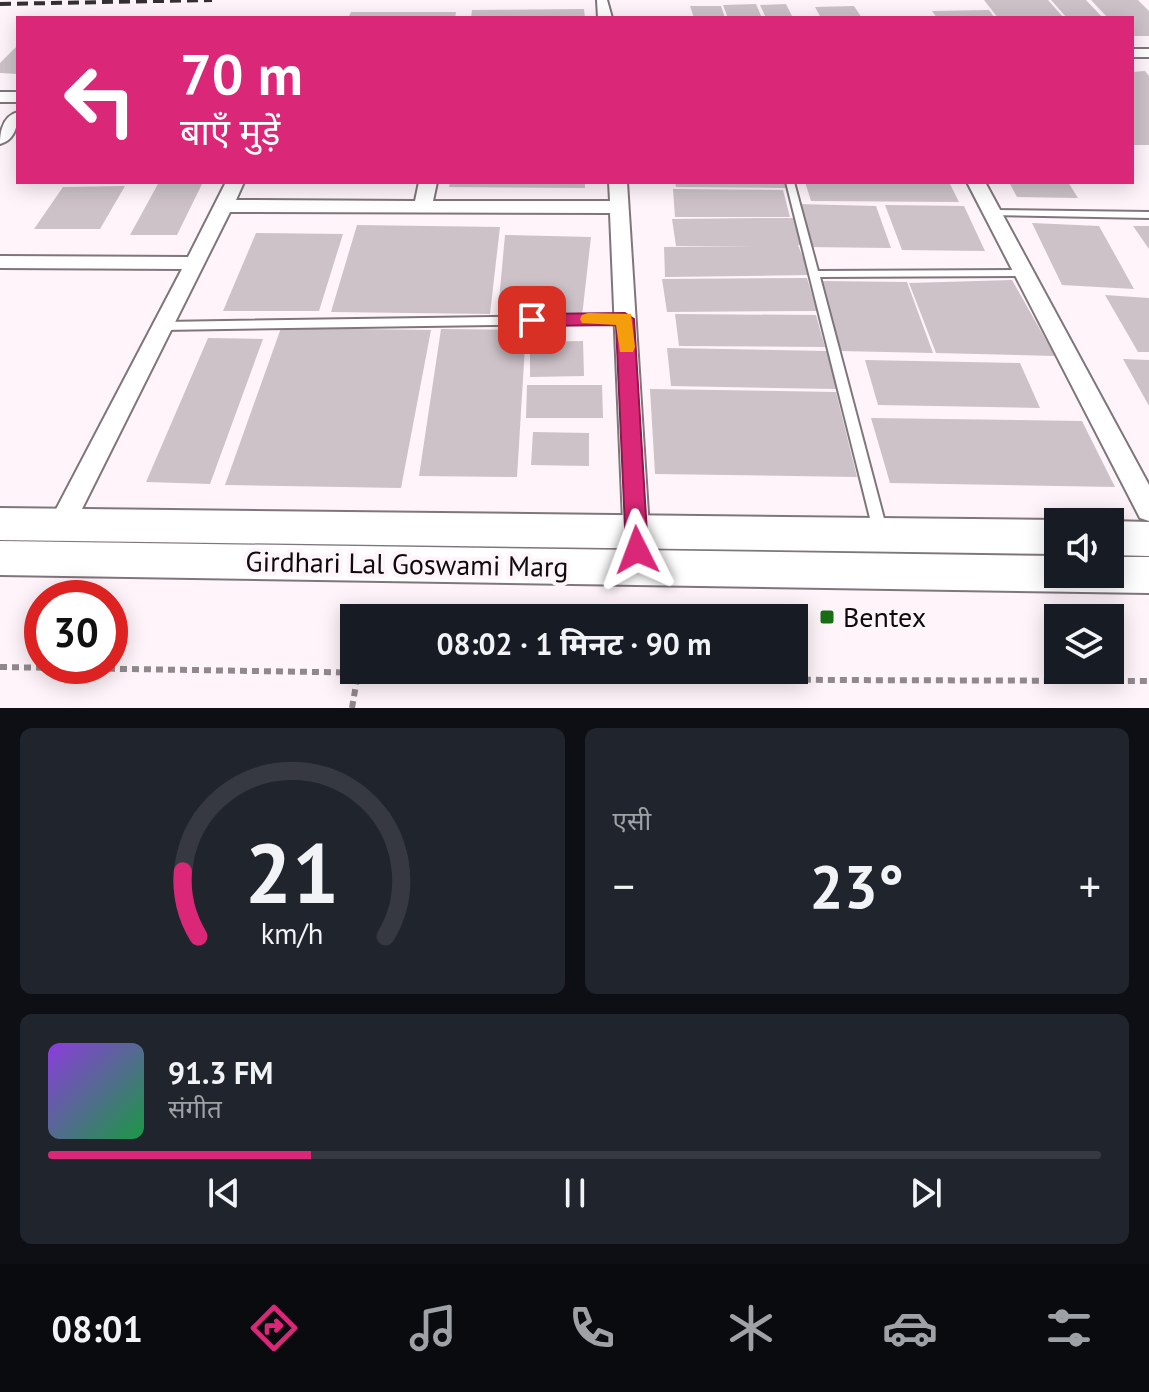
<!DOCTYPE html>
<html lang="hi">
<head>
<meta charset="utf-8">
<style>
  body { margin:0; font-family:"PT Sans","Noto Sans Devanagari",sans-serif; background:#20242c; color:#f1f3f6; height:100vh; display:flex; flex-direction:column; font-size:30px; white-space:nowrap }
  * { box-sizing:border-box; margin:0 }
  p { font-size:26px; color:#9ea1a6 }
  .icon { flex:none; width:44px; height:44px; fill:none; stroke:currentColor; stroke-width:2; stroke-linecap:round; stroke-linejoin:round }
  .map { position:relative; height:708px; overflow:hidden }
  .side { display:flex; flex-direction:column; gap:20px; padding:20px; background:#0d0f14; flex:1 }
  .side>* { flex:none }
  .top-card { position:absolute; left:16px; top:16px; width:1118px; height:168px; border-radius:0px; box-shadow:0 4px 20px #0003; background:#db2777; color:#fff; overflow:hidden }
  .controls { position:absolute; left:1044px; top:508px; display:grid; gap:16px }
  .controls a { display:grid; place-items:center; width:80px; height:80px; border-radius:0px; background:#171b24; box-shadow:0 4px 20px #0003; font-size:40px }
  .speed { position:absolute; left:24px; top:580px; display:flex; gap:16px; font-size:40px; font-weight:700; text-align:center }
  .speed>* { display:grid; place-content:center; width:104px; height:104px; border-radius:50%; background:#171b24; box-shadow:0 4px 20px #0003; line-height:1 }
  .speed .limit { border:12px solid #d22; background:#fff; color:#111 }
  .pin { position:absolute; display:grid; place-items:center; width:68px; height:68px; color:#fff; margin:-34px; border-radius:16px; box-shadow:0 4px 12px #0006 }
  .me { position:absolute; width:88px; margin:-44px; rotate:357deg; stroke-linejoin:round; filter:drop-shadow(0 0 6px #0008) }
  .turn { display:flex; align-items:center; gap:28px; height:168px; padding:0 32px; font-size:36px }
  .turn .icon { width:104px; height:104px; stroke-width:2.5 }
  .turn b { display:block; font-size:56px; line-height:68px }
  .big { font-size:60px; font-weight:700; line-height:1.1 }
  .side .tile { flex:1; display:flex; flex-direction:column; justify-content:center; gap:12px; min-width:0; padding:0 28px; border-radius:12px; background:#20242c }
  .side .dial { align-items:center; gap:0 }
  .dial svg { height:208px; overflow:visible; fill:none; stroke:#363941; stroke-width:7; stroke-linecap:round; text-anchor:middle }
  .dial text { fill:#f1f3f6; stroke:none }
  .song { display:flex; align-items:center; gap:24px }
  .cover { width:96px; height:96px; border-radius:12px; background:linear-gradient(135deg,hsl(270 70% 55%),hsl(140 70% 35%)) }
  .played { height:8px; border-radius:4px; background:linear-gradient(90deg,#db2777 25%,#363941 25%) }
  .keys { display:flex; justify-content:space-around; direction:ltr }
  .heat { display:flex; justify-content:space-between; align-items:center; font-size:44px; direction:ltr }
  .side .tiles { flex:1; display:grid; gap:20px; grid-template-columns:1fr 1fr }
  .tile:last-child { grid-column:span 2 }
  .trip { position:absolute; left:340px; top:604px; width:468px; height:80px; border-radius:0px; background:#171b24; box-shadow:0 4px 20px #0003; font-weight:700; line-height:80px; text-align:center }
  .dock { display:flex; height:128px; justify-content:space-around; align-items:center; background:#090b0e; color:#9ea1a6 }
  .dock .icon { width:56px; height:56px }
  .dock .active { color:#db2777 }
  .dock b { font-size:36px; color:#f1f3f6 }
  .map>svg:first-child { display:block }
  .building { fill:#ccc2c8 }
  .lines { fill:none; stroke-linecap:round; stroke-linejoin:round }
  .service-casing { stroke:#7f767b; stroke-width:4 }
  .minor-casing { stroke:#7f767b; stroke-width:4 }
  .secondary-casing { stroke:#7f767b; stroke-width:4 }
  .path { stroke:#8f898d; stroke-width:6; stroke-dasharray:7 5; stroke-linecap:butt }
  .service { fill:#fff; fill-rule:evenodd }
  .minor { fill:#fff; fill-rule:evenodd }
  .secondary { fill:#fff; fill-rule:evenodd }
  .rail { stroke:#343032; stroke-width:4; stroke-dasharray:11 6; stroke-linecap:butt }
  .route { fill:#db2777; stroke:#8e194d; stroke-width:2 }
  .slow { fill:#f59e0b }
  .poi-dot { fill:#196d14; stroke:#fef4fa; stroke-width:3 }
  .labels { text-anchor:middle; stroke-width:8; stroke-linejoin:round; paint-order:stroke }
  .near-street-label { font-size:28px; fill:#0e0b0d; stroke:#fef4fa }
  .near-poi-label { font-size:28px; fill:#0e0b0d; stroke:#fef4fa; text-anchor:start }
</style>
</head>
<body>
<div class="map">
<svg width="1149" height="708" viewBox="0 0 1149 708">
  <rect width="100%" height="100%" fill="#fef4fa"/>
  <path class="building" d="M984,0h64l16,18h-66z
    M1051,0h35l17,18h-36z
    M1091,0h47l11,11v25h-17v-18h-24z
    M756,4l6,14h-34l-5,-13z
    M786,4l7,14h-27l-6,-13z
    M690,6h31l4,12h-31z
    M854,6l8,12h-41l-6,-11z
    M584,9l1,9h-114l1,-8z
    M989,10l6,8h-58l-5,-7z
    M351,12h105l-1,6h-107z
    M18,45v29l-18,-1v-10z
    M1145,71l4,5v69h-17v-73z
    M159,182h44l-26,53h-47z
    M450,182h135v6l-136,-1z
    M675,182h110l2,6 -111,-1z
    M805,182h144l10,20 -148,-1z
    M1009,182h59l10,16 -61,-1z
    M125,186l-25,43h-66l29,-42z
    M673,189l110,1 7,27h-115z
    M797,204l79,2 15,42 -84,-1z
    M885,205l79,1 21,45 -83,-1z
    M760,218h33l8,27h-3l12,30 -145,2 -1,-30 89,-1h-77l-4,-27z
    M1032,223l67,3 35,63 -72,-4z
    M357,225l143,2 -10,87 -159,-2z
    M1133,226h16v23z
    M256,233l87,1 -24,77h-96z
    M505,235l86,2 -9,79 -84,-5z
    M807,278l10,33 -150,1 -5,-33z
    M1012,280l43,76 -119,-3 -27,-70z
    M820,281l87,1 26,71 -94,-2z
    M1105,295l44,3v54h-11z
    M675,314l141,1 9,32 -146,-1z
    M281,328l150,2 -30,158 -176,-3z
    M441,329l85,1 -9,147 -98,-1z
    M208,338l55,1 -53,145 -64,-2z
    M583,341l1,35 -54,1v-35z
    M667,348l160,3 10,38 -166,-3z
    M1123,359l26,1v46z
    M865,360l155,3 20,45 -162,-3z
    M527,385h75l1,33h-77z
    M650,389l186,3 21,85 -202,-3z
    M871,418l211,3 33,66 -225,-4z
    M533,432l56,1v33l-58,-1z"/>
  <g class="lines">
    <defs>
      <path id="service" d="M786,182h8l24,89 206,-1 5,3 -5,3 -204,1 67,253 -2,4 -5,2 -5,-2 -2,-4z
        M992,210l157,2v6l-160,-3 -2,-2z
        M625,315l5,4 -5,4 -462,7 -5,-4 5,-4z"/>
      <path id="minor" d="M597,0h10l5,18h-14z
        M1132,49h17v8h-17z
        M0,92h18v10h-18z
        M18,112c0,13 -3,28 -18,32 0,-13 3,-28 18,-32z
        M226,182h18l-8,18 179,1 4,-19h18l-4,19h177l-1,-19h18l23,363 -4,8 -9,4 -9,-4 -4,-8 -14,-332 -380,-1 -160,321 -9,3 -9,-3 -4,-8 4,-8 130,-248 -182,-1v-12l188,1z
        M967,182h18l164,303v36l-9,-3z"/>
      <path id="secondary" d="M0,508l1058,12 4,2h-4v32l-1058,-14z
        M1110,521l39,1v34l-39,-1z
        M0,541l1058,15v18h52v-17h39v36l-1149,-18z"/>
    </defs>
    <use href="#service" class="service-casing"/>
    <use href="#minor" class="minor-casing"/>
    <use href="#secondary" class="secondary-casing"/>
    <path class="path" d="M0,667l828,13 321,1
      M352,708l6,-35"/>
    <use href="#service" class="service"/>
    <use href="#minor" class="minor"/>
    <use href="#secondary" class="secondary"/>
    <path class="rail" d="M0,4l212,-4"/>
  </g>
  <path class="route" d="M625,313l9,6 14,231 -3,7 -8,3 -8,-3 -3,-7 -10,-225 -84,1 -8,-6 8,-6z"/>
  <path class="slow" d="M588,313l43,1 4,33 -2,5h-13l-4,-27 -34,-2 -2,-4 2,-4z"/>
  <rect class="poi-dot" x="819" y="609" width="16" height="16" rx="4"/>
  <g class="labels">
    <g class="near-street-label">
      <text transform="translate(407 564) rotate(1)" y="10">Girdhari Lal Goswami Marg</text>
    </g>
    <g class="near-poi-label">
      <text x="843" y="627">Bentex</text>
    </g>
  </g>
</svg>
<div class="controls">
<a><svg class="icon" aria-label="sound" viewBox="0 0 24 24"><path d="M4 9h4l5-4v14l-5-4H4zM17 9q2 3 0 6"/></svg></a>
<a><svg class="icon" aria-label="layers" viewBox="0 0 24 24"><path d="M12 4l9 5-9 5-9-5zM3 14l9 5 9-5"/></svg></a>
</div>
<div class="speed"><div class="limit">30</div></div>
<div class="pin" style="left:532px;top:320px;background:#d93025"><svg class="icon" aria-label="arrive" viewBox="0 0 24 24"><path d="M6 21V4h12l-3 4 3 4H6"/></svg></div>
<svg class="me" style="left:637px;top:550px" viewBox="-20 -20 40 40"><path d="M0-17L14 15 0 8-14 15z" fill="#db2777" stroke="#fff" stroke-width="4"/></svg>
<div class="trip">08:02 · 1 मिनट · 90 m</div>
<div class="top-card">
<div class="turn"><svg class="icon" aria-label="left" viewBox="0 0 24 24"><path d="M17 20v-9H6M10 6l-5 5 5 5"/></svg><div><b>70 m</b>बाएँ मुड़ें</div></div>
</div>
</div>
<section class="side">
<div class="tiles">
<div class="tile dial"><svg viewBox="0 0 100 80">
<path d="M14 69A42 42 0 1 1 86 69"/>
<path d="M14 69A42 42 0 0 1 8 44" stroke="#db2777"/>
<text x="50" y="56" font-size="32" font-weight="700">21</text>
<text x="50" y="72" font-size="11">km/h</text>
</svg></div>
<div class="tile"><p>एसी</p>
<div class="heat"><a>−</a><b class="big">23°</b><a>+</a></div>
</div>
<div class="tile">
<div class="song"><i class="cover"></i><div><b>91.3 FM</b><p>संगीत</p></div></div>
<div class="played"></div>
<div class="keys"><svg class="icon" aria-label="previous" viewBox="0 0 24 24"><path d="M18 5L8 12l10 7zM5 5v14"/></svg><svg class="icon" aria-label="pause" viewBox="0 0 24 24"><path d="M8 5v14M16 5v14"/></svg><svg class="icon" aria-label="next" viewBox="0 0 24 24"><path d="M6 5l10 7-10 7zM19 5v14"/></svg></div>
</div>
</div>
</section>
<nav class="dock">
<b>08:01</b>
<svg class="icon active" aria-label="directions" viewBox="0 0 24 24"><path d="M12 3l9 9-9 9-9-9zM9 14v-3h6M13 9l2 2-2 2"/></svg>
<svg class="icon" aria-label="music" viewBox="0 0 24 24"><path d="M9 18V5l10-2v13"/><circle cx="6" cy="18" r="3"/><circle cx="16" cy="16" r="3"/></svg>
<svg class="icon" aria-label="phone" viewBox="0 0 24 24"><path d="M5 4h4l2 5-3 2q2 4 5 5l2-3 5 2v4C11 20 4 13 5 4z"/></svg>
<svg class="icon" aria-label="climate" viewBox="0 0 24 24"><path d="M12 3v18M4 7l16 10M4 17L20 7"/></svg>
<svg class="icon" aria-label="car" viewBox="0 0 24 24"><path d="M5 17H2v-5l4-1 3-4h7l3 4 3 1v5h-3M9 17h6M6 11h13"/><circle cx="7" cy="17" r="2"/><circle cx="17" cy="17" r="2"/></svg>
<svg class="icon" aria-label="filters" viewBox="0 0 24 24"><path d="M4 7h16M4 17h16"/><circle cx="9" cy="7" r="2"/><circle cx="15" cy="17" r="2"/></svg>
</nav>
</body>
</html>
